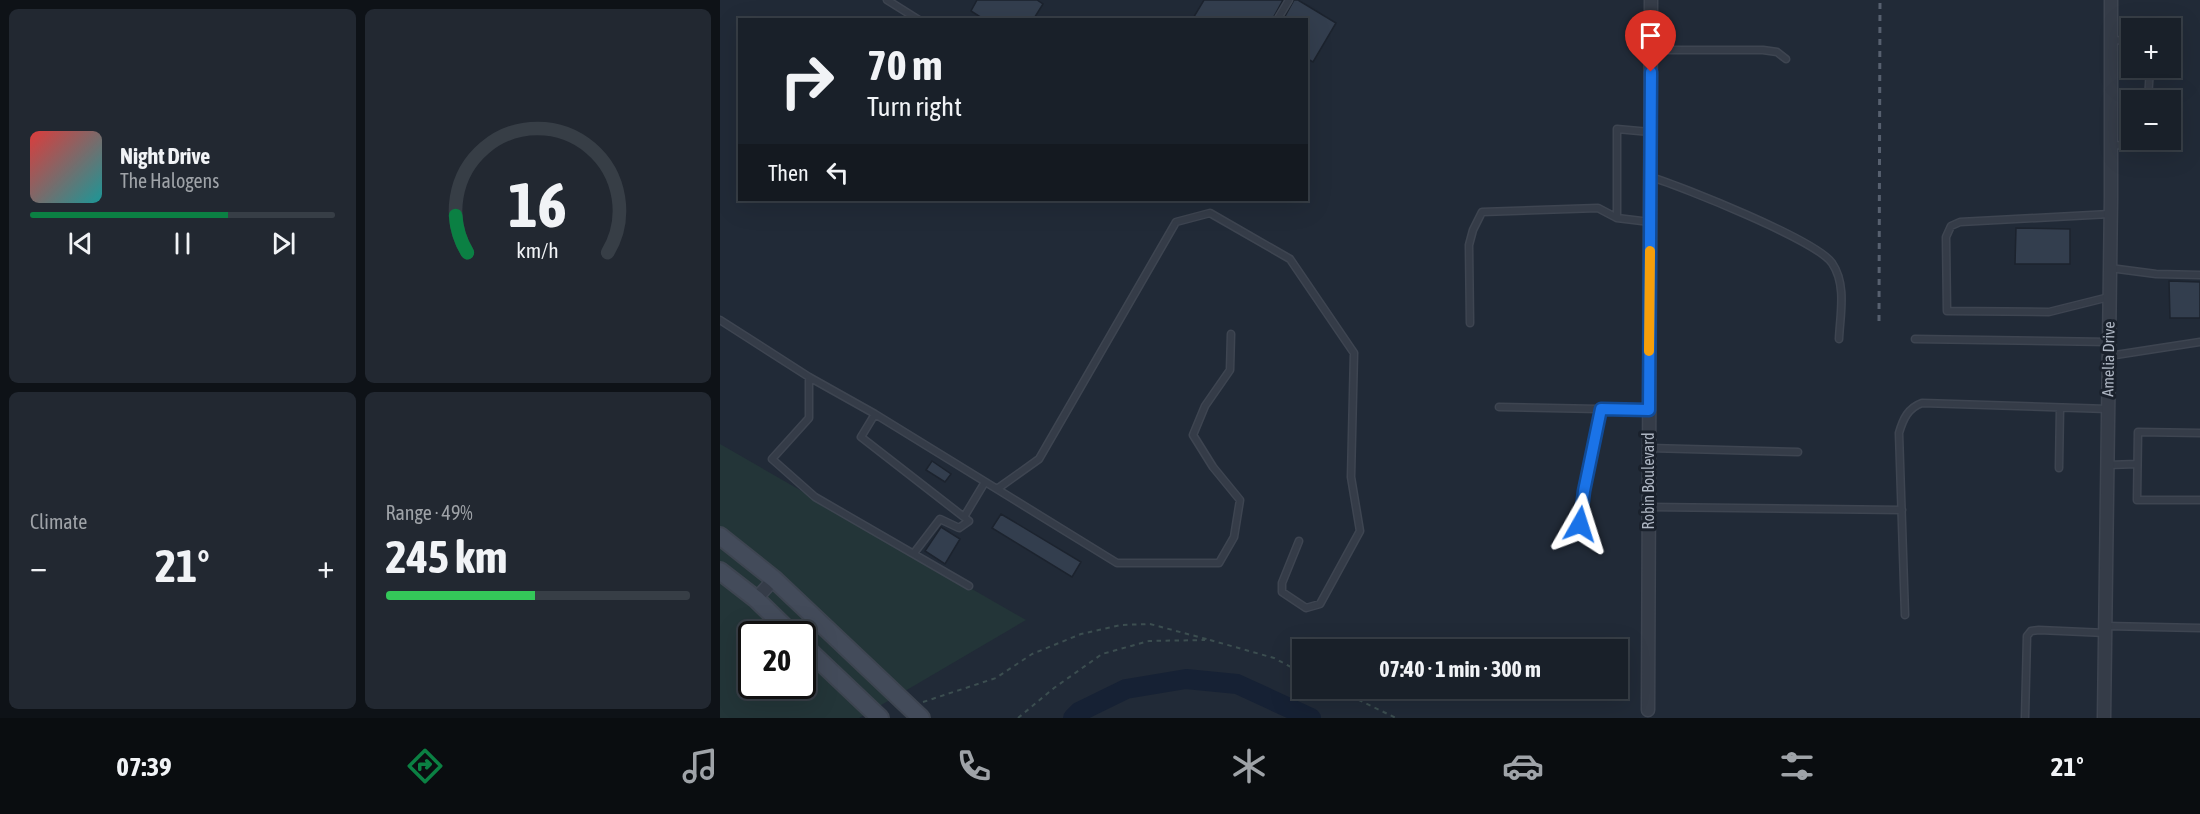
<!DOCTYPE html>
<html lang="en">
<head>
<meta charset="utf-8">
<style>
  body { margin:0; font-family:"Asap Condensed",sans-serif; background:#222831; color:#f1f3f6; height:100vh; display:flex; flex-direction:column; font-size:22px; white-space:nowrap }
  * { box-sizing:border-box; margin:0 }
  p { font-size:20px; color:#9fa3a8 }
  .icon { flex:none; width:33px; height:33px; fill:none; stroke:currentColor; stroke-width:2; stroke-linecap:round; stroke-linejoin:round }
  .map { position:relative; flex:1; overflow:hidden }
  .details { display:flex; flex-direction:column; gap:9px; padding:9px; background:#0e1217; width:720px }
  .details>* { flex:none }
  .guide { position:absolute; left:18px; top:18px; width:570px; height:183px; border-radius:0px; box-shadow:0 6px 24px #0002,0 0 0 2px #373e46; background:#192029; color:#f1f3f6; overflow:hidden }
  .tools { position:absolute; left:1401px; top:18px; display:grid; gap:12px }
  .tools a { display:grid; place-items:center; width:60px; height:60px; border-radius:0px; background:#192029; box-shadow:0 6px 24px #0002,0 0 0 2px #373e46; font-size:30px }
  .speed { position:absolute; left:18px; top:621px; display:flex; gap:12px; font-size:30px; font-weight:700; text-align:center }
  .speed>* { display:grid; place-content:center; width:78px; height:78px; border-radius:50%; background:#192029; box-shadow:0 6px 24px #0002,0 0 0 2px #373e46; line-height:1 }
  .speed .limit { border:3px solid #111; border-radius:9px; background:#fff; color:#111 }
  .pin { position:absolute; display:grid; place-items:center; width:51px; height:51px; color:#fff; margin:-62px -26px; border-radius:50% 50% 50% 0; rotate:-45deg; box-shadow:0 0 6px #0007 }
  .pin .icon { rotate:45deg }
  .me { position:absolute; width:66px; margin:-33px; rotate:6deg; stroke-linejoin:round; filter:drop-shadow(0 0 4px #0008) }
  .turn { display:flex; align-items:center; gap:21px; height:126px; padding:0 30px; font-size:27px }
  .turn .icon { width:78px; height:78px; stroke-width:2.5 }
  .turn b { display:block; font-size:42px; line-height:51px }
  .then { display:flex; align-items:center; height:57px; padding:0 30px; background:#0003; gap:12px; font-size:22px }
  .big { font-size:45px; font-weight:700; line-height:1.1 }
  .details .widget { flex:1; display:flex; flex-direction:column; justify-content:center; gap:9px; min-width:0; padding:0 21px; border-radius:9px; background:#222831 }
  .details .dial { align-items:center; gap:0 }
  .dial svg { height:156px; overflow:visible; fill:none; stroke:#373e46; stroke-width:7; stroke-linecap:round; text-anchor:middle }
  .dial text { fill:#f1f3f6; stroke:none }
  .song { display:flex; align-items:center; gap:18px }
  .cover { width:72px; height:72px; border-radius:9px; background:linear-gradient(135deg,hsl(0 70% 55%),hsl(180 70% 35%)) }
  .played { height:6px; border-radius:3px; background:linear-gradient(90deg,#0b8043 65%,#373e46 65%) }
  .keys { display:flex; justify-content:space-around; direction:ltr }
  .heat { display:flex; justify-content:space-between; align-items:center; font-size:33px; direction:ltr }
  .charge { height:9px; border-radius:4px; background:linear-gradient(90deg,#34c759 49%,#373e46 0) }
  .details .tiles { flex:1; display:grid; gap:9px; grid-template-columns:repeat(2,1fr) }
  .trip { position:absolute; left:572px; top:639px; width:336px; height:60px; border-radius:0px; background:#192029; box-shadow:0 6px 24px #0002,0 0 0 2px #373e46; font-weight:700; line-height:60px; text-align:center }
  .menu { display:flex; height:96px; justify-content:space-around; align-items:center; background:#0a0d10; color:#9fa3a8 }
  .menu .icon { width:42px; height:42px }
  .menu .selected { color:#0b8043 }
  .menu b { font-size:27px; color:#f1f3f6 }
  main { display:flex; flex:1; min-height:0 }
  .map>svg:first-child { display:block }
  .green { fill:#233538; fill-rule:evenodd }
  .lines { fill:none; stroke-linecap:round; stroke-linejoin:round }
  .river { stroke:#162134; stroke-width:20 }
  .building { fill:#333e4e; stroke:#1c232e; stroke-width:1.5 }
  .service-casing { stroke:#3e4551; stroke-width:9 }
  .minor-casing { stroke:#3e4551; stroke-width:15 }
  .secondary-casing { stroke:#3e4551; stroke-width:20 }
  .path { stroke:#3c4e50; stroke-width:2; stroke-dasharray:4.5 4.5; stroke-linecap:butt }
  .service { stroke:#353c48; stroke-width:6 }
  .minor { stroke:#353c48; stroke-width:12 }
  .secondary { stroke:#434b5a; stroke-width:16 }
  .rail { stroke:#57606f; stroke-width:3; stroke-dasharray:6 6; stroke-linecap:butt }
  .route-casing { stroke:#114b97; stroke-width:15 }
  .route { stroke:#1a73e8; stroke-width:10 }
  .slow { stroke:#f59e0b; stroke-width:10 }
  .labels { text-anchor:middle; stroke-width:6; stroke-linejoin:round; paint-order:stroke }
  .street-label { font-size:16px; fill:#afb7c4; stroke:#1a212c }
</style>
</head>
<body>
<main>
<section class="details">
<div class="tiles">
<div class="widget">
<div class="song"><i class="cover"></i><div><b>Night Drive</b><p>The Halogens</p></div></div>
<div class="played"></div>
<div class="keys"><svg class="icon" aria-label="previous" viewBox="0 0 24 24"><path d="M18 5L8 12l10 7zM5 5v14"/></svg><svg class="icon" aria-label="pause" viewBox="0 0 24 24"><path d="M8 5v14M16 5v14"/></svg><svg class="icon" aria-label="next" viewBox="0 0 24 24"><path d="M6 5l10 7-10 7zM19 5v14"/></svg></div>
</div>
<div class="widget dial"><svg viewBox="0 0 100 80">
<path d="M14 69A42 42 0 1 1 86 69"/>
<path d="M14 69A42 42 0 0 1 8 50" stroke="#0b8043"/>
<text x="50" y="56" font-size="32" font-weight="700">16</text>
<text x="50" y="72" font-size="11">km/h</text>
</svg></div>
<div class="widget"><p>Climate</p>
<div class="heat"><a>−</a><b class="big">21°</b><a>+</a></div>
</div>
<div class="widget"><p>Range · 49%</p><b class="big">245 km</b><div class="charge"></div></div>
</div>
</section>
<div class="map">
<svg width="1480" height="718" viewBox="0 0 1480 718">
  <rect width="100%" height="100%" fill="#212a37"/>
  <path class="green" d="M0,444l306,176 -167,98h-139zM32,634h50v52h-50z"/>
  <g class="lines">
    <path class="river" d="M353,718l6,-6 47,-23 60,-10 51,5 74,34"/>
  </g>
  <path class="building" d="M257,0h60l6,4 -10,16h-48l-14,-9z
    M484,0h79l-11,20h-80z
    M574,0h4l38,23 -23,39 -7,-4v-38h-23z
    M1296,228l54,1v35h-55z
    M1449,281l31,1v36h-30z
    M212,461l19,13 -6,8 -19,-12z
    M281,514l80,48 -9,15 -80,-49z
    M221,527l19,12 -15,25 -20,-13z"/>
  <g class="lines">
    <defs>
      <path id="service" d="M167,0l32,20
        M557,20l12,-20
        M1391,40l21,1
        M931,50h112l14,2 9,7
        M1428,100l2,-32
        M1391,145c10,0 23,3 30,-5
        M931,177c32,10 165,63 181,86 15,22 8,52 7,76
        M930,222l-33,-4v-89l33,3
        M1390,268l46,6 44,1
        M1389,297l-60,15 -102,-1 -1,-74 5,-11 9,-4 150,-8
        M0,320l89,57 66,37 242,149h102l15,-26 6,-37 -27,-33 -20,-32 12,-29 25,-36 1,-36
        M750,323l-1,-78 4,-15 9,-18 116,-4 19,10
        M1195,339l194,3
        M1389,356l91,-14
        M89,377v41l-37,41 43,38 154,89
        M779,407l150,3
        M155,414l-14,23 108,84 -10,7 -19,-9 -26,34
        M1480,433l-62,-1 -1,68h63
        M929,448l149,4
        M1388,465l29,-1
        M1339,468l1,-60
        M277,489l42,-30 137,-237 34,-9 80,46 64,94 -3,124 9,54 -40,73 -14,4 -24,-16v-9l17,-42
        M929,507l253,3
        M244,517l21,-35
        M860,524l4,-33 17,-82
        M1185,615l-6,-182c4,-14 9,-25 23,-30l186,6
        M1386,626l94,2
        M1305,718l2,-82 4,-5 8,-1 67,3"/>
      <path id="minor" d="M36,599l18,-20
        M928,710l3,-710
        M1384,718l7,-520v-198"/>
      <path id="secondary" d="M0,536l54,43 147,139
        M0,571l36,28 36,35
        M82,644l78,74"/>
    </defs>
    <use href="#service" class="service-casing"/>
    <use href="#minor" class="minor-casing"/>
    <use href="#secondary" class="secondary-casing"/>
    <path class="path" d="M490,640l64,18 28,15
      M614,688l62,30
      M203,702l73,-24 36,-24 49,-20 40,-9 29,-1 60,16
      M298,718l36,-30 48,-34 47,-13 56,-1"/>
    <use href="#service" class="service"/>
    <use href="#minor" class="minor"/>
    <use href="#secondary" class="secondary"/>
    <path class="rail" d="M1159,321l1,-321"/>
  </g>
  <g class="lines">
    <defs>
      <path id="route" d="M860,524l4,-33 17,-82 48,1 2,-338"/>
    </defs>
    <use href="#route" class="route-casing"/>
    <use href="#route" class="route"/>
    <path class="slow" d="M929,351l1,-100"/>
  </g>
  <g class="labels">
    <g class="street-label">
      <text transform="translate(1388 359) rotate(-89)" y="6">Amelia Drive</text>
      <text transform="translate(928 481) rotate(-90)" y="6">Robin Boulevard</text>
    </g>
  </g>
</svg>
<div class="tools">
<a>+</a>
<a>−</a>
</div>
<div class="speed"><div class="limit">20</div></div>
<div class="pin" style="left:931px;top:72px;background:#d93025"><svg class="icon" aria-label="arrive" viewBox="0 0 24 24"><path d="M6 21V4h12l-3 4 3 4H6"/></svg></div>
<svg class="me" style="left:860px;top:524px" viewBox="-20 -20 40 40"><path d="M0-17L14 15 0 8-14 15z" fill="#1a73e8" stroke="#fff" stroke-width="4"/></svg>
<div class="trip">07:40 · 1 min · 300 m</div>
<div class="guide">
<div class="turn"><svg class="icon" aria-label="right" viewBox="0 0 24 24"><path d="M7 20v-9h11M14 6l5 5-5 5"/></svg><div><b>70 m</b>Turn right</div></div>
<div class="then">Then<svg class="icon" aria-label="left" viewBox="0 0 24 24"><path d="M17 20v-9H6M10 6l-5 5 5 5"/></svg></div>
</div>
</div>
</main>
<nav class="menu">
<b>07:39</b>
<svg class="icon selected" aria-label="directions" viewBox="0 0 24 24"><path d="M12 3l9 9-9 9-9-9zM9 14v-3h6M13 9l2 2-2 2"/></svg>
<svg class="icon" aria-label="music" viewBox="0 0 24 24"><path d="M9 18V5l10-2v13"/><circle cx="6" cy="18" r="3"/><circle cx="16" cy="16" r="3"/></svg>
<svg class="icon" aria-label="phone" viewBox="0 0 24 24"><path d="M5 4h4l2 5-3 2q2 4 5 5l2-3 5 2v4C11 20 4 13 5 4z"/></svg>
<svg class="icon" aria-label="climate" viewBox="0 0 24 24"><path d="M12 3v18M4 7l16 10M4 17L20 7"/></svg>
<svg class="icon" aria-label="car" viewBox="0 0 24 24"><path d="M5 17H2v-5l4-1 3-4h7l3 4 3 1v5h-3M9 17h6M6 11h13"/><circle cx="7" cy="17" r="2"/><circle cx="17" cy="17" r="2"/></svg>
<svg class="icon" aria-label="filters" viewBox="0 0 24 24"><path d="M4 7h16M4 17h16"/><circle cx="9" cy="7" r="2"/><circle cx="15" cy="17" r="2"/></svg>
<b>21°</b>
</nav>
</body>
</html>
